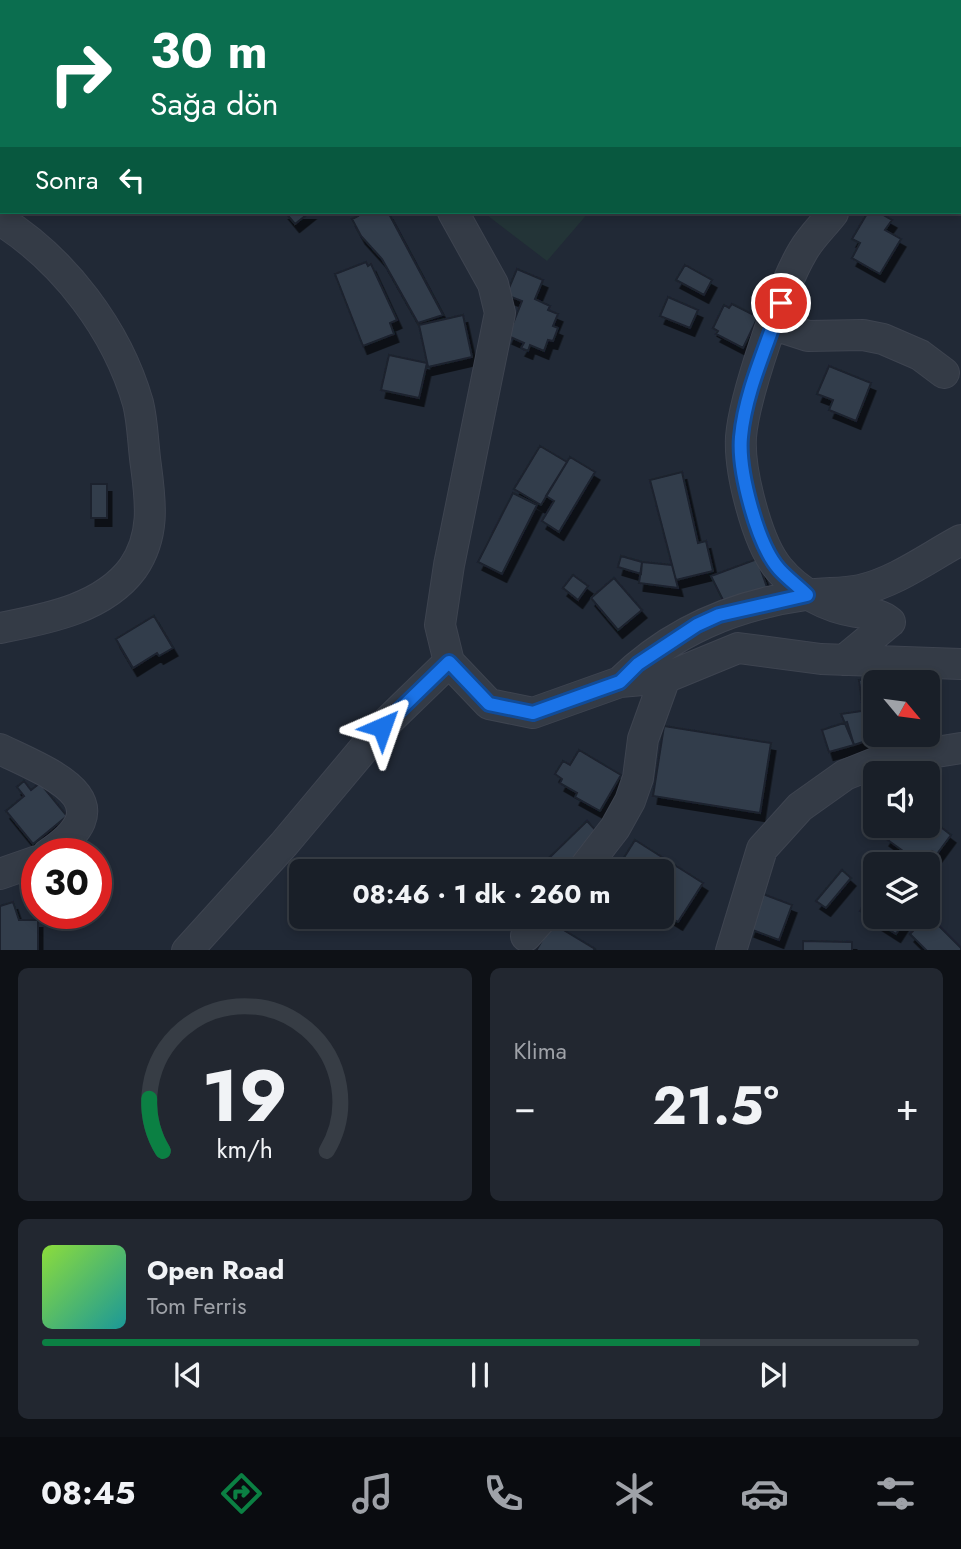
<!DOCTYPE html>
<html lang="tr">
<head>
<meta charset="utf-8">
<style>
  body { margin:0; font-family:Jost,sans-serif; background:#222730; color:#f1f3f6; height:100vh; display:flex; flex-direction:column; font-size:26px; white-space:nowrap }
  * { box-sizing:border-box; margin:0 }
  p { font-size:23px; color:#9fa2a8 }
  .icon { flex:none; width:38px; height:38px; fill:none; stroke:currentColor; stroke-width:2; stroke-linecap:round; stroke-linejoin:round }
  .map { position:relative; height:950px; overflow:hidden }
  .side { display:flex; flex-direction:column; gap:18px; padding:18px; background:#0e1116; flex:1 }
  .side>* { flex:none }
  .guide { position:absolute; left:0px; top:0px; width:962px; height:214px; box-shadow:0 4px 10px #0003,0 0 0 2px #373d45; background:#0b6e4f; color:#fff; overflow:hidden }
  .needle { width:46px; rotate:119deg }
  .buttons { position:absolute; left:863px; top:670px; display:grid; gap:14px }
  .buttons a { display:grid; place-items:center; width:77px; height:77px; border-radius:10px; background:#191f28; box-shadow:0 4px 10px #0003,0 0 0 2px #373d45; font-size:35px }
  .speed { position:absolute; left:21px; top:838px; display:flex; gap:14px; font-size:35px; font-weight:700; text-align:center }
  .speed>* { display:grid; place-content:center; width:91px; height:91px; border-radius:50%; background:#191f28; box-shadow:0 4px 10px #0003,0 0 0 2px #373d45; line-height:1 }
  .speed .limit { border:10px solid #d22; background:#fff; color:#111 }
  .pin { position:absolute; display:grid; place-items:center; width:60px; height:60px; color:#fff; margin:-30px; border:4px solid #fff; border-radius:50%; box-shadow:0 2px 7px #0007 }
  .me { position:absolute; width:77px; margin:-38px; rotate:43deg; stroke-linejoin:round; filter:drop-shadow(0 0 5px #0008) }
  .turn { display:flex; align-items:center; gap:24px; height:147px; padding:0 35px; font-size:32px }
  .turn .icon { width:91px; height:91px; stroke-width:2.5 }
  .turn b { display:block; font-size:49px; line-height:60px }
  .then { display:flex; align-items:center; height:66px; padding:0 35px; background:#0003; gap:14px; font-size:26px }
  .big { font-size:52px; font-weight:700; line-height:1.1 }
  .side .tile { flex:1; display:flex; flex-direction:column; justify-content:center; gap:10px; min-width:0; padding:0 24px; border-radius:10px; background:#222730 }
  .side .dial { align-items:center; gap:0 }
  .dial svg { height:182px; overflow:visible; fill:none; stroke:#373d45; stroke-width:7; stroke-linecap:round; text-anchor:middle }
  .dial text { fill:#f1f3f6; stroke:none }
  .song { display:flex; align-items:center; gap:21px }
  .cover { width:84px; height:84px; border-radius:10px; background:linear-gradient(135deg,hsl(90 70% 55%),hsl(180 70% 35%)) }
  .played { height:7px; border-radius:4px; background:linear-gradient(90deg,#0b8043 75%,#373d45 75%) }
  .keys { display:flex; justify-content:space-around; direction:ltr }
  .heat { display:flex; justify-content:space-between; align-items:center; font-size:38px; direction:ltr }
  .side .tiles { flex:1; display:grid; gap:18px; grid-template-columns:1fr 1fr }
  .tile:last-child { grid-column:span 2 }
  .trip { position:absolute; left:289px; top:859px; width:385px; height:70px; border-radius:10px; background:#191f28; box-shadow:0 4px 10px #0003,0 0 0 2px #373d45; font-weight:700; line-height:70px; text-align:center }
  .menu { display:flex; height:112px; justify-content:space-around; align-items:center; background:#0a0c10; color:#9fa2a8 }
  .menu .icon { width:49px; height:49px }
  .menu .current { color:#0b8043 }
  .menu b { font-size:32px; color:#f1f3f6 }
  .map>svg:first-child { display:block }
  .green { fill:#233437 }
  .building { fill:#333d4c; stroke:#1c222d; stroke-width:2; filter:url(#shadow) }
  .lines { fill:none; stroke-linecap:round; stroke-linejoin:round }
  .minor-casing { stroke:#3e4450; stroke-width:32 }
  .minor { stroke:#343b46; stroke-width:30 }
  .route-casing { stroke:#114b97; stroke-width:18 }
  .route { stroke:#1a73e8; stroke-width:12 }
</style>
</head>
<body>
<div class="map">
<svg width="961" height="951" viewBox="0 0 961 951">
  <defs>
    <filter id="shadow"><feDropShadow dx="4.5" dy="8" stdDeviation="0" flood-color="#0009"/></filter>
  </defs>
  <rect width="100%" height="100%" fill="#212936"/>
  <path class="green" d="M234,0h536l-534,2z
    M483,212h106l-42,49z"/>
  <path class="building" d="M285,212h25l-15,12z
    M356,212h32l55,103 -25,8 -36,-64 -21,-23 -9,-17 6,-3z
    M868,212h10l14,8 -7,10 16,9 -21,35 -28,-16 8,-15 -8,-4z
    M366,262l2,4 3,-2 26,56 -7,3 4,11 -31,12 -28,-72z
    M685,265l27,15 -8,15 -28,-15z
    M517,269l26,11 -8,19 15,7 -2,4 10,4 -5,12 5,2 -5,13 -5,-1 -4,11 -14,-6 -2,6 -7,-3 3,-5 -16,-7 14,-35 -16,-6z
    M668,297l30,13 -8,18 -30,-12z
    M732,304l26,13 -15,31 -27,-14 2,-3 -5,-3 11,-23 5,3z
    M463,315l9,42 -44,10 -9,-42z
    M389,355l38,8 -8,35 -38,-8z
    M829,366l42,17 -15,38 -27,-11 4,-10 -16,-6z
    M540,446l27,16 -26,43 -27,-16z
    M570,457l25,15 -36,60 -17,-11 12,-20 -8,-5z
    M682,472l16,71 8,-2 7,30 -37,9 -26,-100z
    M91,484h16v34h-16z
    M513,493l24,12 -35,69 -24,-12z
    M621,556l21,6 -1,12 -23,-7z
    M757,559l11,31 -42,16 -15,-30z
    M642,562l30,3 6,23 -39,-5z
    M573,575l15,11 -10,14 -15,-12z
    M614,578l28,32 -24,20 -27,-32z
    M154,616l19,32 -14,8 -2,-3 -24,15 -17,-29z
    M902,674l1,8h-28v27l-12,2 -4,-31z
    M875,709v26h9l-30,10 -13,-31z
    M847,722l7,23 -25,7 -7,-22z
    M664,726l107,17 -11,70 -107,-17z
    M893,735h17l2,6 -16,5z
    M579,750l42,25 -21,36 -25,-14 2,-4 -17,-10 2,-4 -7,-5 8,-13 7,4z
    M24,781l7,9 9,-7 27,33 -34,28 -27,-33 18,-15 -7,-9z
    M928,817l23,18 -14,19 -5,-3 -11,13 -36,-26 8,-12h35z
    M587,821l14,15 -39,36 -13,-14z
    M635,840l68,43 -25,39 -16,-10v-40h-47z
    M842,870l9,8 -25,30 -10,-7z
    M875,887v30h32l-11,17 -36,-23z
    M763,894l29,11 -13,35 -29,-11z
    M13,902l6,18h19v31h-38v-45z
    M928,915l33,33v3h-34l-17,-17z
    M552,923l43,26 -2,2h-57z
    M803,941l49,1v9h-49z"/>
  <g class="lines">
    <defs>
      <path id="minor" d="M216,0l1,2
        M453,212l40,72 7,29 -51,252 -9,60 9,37 40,42 44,9 87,-31 45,-4 73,-30 83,11 140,5
        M833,213c-10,13 -22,24 -30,38 -21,35 -59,146 -62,186 -2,34 16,106 38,132 19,23 47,38 77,43 14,2 23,1 34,10l-46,38
        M0,220c64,40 117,110 138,183 5,20 5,43 8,63 5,37 9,70 -13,102 -30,41 -88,51 -133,60
        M774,325l34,11 55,-1 20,4 37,16 24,18
        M620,682c52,-51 114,-77 186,-87 18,-3 36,-1 54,-5 36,-8 69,-33 101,-50
        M0,749c49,24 128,52 48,105
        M581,872l34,-44 15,-27 8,-23 5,-39 22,-61
        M0,874l37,-13
        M526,936l17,-19
        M187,951l97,-107 98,-117 67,-65
        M731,951l31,-102 38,-42 45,-32 35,-14 81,-13"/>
    </defs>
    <use href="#minor" class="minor-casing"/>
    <use href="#minor" class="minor"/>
  </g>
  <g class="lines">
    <defs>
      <path id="route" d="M382,727l67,-65 40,42 44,9 87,-31 18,-18 59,-39 22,-10 88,-20c-9,-9 -20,-17 -28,-26 -22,-25 -41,-99 -38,-132 4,-45 26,-91 40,-134"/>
    </defs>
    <use href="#route" class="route-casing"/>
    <use href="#route" class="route"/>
  </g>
</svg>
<div class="buttons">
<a><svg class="needle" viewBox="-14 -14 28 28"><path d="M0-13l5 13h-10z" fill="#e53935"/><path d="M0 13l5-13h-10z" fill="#9fa2a8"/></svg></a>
<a><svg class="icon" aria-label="sound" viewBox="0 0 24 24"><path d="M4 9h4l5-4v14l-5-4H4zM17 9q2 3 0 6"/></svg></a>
<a><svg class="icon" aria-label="layers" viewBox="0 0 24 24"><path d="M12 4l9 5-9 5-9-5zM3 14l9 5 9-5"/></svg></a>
</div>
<div class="speed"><div class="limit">30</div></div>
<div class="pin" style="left:781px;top:303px;background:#d93025"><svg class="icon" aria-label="arrive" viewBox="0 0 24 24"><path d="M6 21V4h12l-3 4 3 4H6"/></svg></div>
<svg class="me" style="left:382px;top:727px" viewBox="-20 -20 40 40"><path d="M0-17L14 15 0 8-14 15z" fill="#1a73e8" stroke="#fff" stroke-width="4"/></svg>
<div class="trip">08:46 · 1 dk · 260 m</div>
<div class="guide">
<div class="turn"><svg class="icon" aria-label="right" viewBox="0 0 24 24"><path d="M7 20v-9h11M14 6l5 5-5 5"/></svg><div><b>30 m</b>Sağa dön</div></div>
<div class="then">Sonra<svg class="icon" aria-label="left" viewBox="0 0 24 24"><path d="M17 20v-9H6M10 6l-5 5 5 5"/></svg></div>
</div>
</div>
<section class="side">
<div class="tiles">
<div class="tile dial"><svg viewBox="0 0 100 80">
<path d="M14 69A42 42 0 1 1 86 69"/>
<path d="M14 69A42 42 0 0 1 8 46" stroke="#0b8043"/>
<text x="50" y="56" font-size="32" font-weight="700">19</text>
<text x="50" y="72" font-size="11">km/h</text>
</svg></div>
<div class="tile"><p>Klima</p>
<div class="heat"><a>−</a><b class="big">21.5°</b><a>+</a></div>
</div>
<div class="tile">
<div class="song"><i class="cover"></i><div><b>Open Road</b><p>Tom Ferris</p></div></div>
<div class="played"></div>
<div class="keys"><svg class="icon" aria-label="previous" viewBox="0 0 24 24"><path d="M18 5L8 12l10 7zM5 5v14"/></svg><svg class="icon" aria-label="pause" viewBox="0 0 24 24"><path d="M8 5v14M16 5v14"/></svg><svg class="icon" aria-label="next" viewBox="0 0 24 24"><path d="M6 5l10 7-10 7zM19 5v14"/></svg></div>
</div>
</div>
</section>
<nav class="menu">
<b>08:45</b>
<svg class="icon current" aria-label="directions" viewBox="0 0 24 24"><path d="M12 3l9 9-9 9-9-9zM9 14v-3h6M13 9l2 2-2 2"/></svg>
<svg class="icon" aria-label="music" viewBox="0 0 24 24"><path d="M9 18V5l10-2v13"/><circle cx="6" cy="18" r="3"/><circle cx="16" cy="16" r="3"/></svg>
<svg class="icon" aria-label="phone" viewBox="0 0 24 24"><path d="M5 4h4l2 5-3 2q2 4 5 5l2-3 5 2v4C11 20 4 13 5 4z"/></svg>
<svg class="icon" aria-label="climate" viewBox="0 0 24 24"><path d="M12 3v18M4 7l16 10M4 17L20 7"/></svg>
<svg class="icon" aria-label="car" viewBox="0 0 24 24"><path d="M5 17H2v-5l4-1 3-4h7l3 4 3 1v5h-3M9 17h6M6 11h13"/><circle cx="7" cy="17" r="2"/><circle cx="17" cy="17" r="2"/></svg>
<svg class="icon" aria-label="filters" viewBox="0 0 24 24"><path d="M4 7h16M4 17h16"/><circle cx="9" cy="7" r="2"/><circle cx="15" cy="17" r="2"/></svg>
</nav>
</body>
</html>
